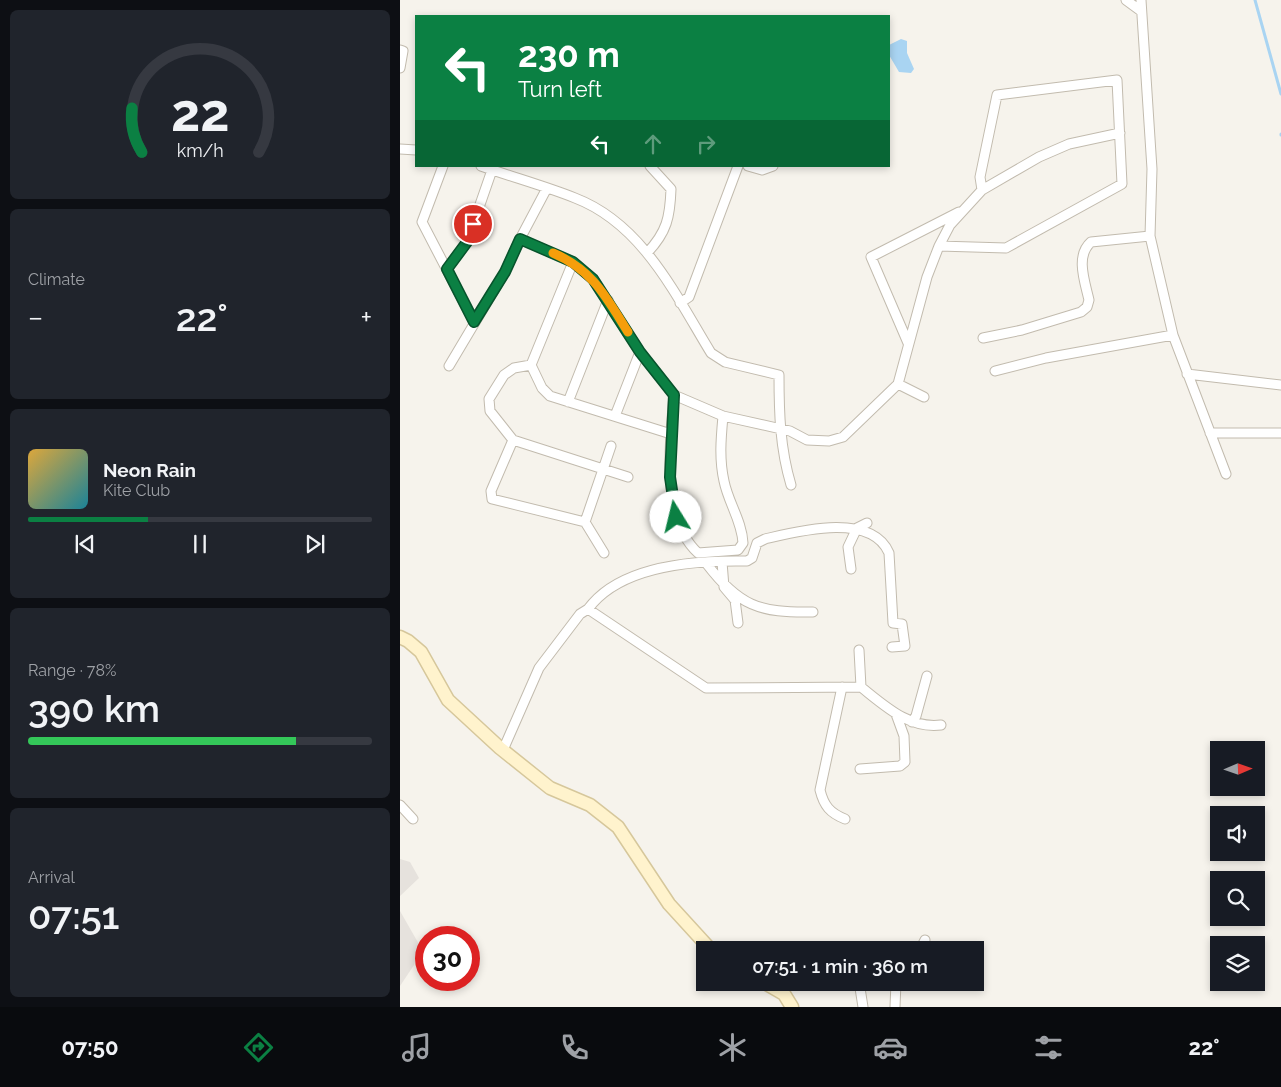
<!DOCTYPE html>
<html lang="en">
<head>
<meta charset="utf-8">
<style>
  body { margin:0; font-family:Raleway,sans-serif; background:#20242c; color:#f1f3f6; height:100vh; display:flex; flex-direction:column; font-size:19px; white-space:nowrap }
  * { box-sizing:border-box; margin:0 }
  p { font-size:16px; color:#9ea1a6 }
  .icon { flex:none; width:28px; height:28px; fill:none; stroke:currentColor; stroke-width:2; stroke-linecap:round; stroke-linejoin:round }
  .map { position:relative; flex:1; overflow:hidden }
  .details { display:flex; flex-direction:column; gap:10px; padding:10px; background:#0d0f14; width:400px }
  .details>* { flex:none }
  .hud { position:absolute; left:15px; top:15px; width:475px; height:152px; border-radius:0px; box-shadow:0 2px 8px #0003; background:#0b8043; color:#fff; overflow:hidden }
  .needle { width:32px; rotate:88deg }
  .controls { position:absolute; left:810px; top:741px; display:grid; gap:10px }
  .controls a { display:grid; place-items:center; width:55px; height:55px; border-radius:0px; background:#171b24; box-shadow:0 2px 8px #0003; font-size:25px }
  .speed { position:absolute; left:15px; top:926px; display:flex; gap:10px; font-size:25px; font-weight:700; text-align:center }
  .speed>* { display:grid; place-content:center; width:65px; height:65px; border-radius:50%; background:#171b24; box-shadow:0 2px 8px #0003; line-height:1 }
  .speed .limit { border:8px solid #d22; background:#fff; color:#111 }
  .pin { position:absolute; display:grid; place-items:center; width:42px; height:42px; color:#fff; margin:-21px; border:2px solid #fff; border-radius:50%; box-shadow:0 1px 5px #0007 }
  .me { position:absolute; width:55px; margin:-28px; rotate:351deg; stroke-linejoin:round; filter:drop-shadow(0 0 4px #0008) }
  .turn { display:flex; align-items:center; gap:18px; height:105px; padding:0 20px; font-size:22px }
  .turn .icon { width:65px; height:65px; stroke-width:2.5 }
  .turn b { display:block; font-size:35px; line-height:42px }
  .lanes { display:flex; align-items:center; height:48px; padding:0 20px; background:#0003; justify-content:center; gap:25px; direction:ltr }
  .lanes .off { opacity:.35 }
  .big { font-size:38px; font-weight:600; line-height:1.1 }
  .details .card { flex:1; display:flex; flex-direction:column; justify-content:center; gap:8px; min-width:0; padding:0 18px; border-radius:8px; background:#20242c }
  .details .dial { align-items:center; gap:0 }
  .dial svg { height:130px; overflow:visible; fill:none; stroke:#363941; stroke-width:7; stroke-linecap:round; text-anchor:middle }
  .dial text { fill:#f1f3f6; stroke:none }
  .song { display:flex; align-items:center; gap:15px }
  .cover { width:60px; height:60px; border-radius:8px; background:linear-gradient(135deg,hsl(40 70% 55%),hsl(190 70% 35%)) }
  .played { height:5px; border-radius:2px; background:linear-gradient(90deg,#0b8043 35%,#363941 35%) }
  .keys { display:flex; justify-content:space-around; direction:ltr }
  .heat { display:flex; justify-content:space-between; align-items:center; font-size:28px; direction:ltr }
  .charge { height:8px; border-radius:4px; background:linear-gradient(90deg,#34c759 78%,#363941 0) }
  .trip { position:absolute; left:296px; top:941px; width:288px; height:50px; border-radius:0px; background:#171b24; box-shadow:0 2px 8px #0003; font-weight:600; line-height:50px; text-align:center }
  .menu { display:flex; height:80px; justify-content:space-around; align-items:center; background:#090b0e; color:#9ea1a6 }
  .menu .icon { width:35px; height:35px }
  .menu .active { color:#0b8043 }
  .menu b { font-size:22px; color:#f1f3f6 }
  main { display:flex; flex:1; min-height:0 }
  .map>svg:first-child { display:block }
  .industrial { fill:#e6e2dd }
  .water { fill:#a9d4f2 }
  .lines { fill:none; stroke-linecap:round; stroke-linejoin:round }
  .stream { stroke:#a9d4f2; stroke-width:3 }
  .street-casing { stroke:#c2bbae; stroke-width:11 }
  .secondary-casing { stroke:#d6c79b; stroke-width:15 }
  .street { stroke:#fff; stroke-width:9 }
  .secondary { stroke:#fff3cd; stroke-width:12 }
  .route-casing { stroke:#07532c; stroke-width:12 }
  .route { stroke:#0b8043; stroke-width:9 }
  .slow { stroke:#f59e0b; stroke-width:9 }
</style>
</head>
<body>
<main>
<section class="details">
<div class="card dial"><svg viewBox="0 0 100 80">
<path d="M14 69A42 42 0 1 1 86 69"/>
<path d="M14 69A42 42 0 0 1 8 42" stroke="#0b8043"/>
<text x="50" y="56" font-size="32" font-weight="700">22</text>
<text x="50" y="72" font-size="11">km/h</text>
</svg></div>
<div class="card"><p>Climate</p>
<div class="heat"><a>−</a><b class="big">22°</b><a>+</a></div>
</div>
<div class="card">
<div class="song"><i class="cover"></i><div><b>Neon Rain</b><p>Kite Club</p></div></div>
<div class="played"></div>
<div class="keys"><svg class="icon" aria-label="previous" viewBox="0 0 24 24"><path d="M18 5L8 12l10 7zM5 5v14"/></svg><svg class="icon" aria-label="pause" viewBox="0 0 24 24"><path d="M8 5v14M16 5v14"/></svg><svg class="icon" aria-label="next" viewBox="0 0 24 24"><path d="M6 5l10 7-10 7zM19 5v14"/></svg></div>
</div>
<div class="card"><p>Range · 78%</p><b class="big">390 km</b><div class="charge"></div></div>
<div class="card"><p>Arrival</p><b class="big">07:51</b></div>
</section>
<div class="map">
<svg width="881" height="1007" viewBox="0 0 881 1007">
  <rect width="100%" height="100%" fill="#f6f3ec"/>
  <path class="industrial" d="M0,859l10,3 9,16 -19,18z
    M0,911l20,35 -6,19 -14,21z"/>
  <path class="water" d="M501,39l6,2v12l7,16 -3,4 -12,-1 -10,-17v-10z"/>
  <g class="lines">
    <path class="stream" d="M855,0l26,94
      M881,134v1"/>
    <defs>
      <path id="street" d="M726,0l15,11
        M741,0l11,169 -2,67 23,99 53,139
        M0,50l3,1 -3,17
        M0,149l16,1
        M43,166l-21,56 52,100
        M81,166c31,11 64,20 94,32 68,26 101,98 136,155l14,9 54,13c0,38 1,73 12,110
        M348,166l14,4 11,-4
        M120,239l53,23 20,17 47,73 34,43 49,21 67,15 17,9 22,1 14,-4 55,-53 29,-107 12,-31 11,-21 32,-35 57,-33 30,-13 51,-11
        M539,246l67,2 116,-64 -5,-104 -120,15 -17,82 2,13
        M247,253c20,-21 23,-36 24,-64l-21,-23
        M173,262l-42,103 11,23 8,8 121,38
        M47,269l20,-27 25,-72
        M280,303l9,-6 49,-131
        M583,338l39,-8 59,-18 6,-5 2,-7c-4,-18 -14,-44 2,-58l59,-6
        M508,343l-37,-86 88,-45
        M131,365l-17,3 -10,7 -15,24 1,12 23,29 115,37
        M49,366l56,-94 15,-33 27,-51
        M595,371l51,-13 127,-23
        M787,374l94,11
        M498,384l26,13
        M274,395c-4,47 -14,123 24,158l40,-3 5,-7c-1,-22 -15,-41 -19,-62 -5,-22 -3,-43 -1,-65
        M168,402l40,-102
        M215,416l25,-64
        M810,433h70
        M113,440l-22,51 1,8 93,23 19,31
        M185,522l26,-76
        M322,562l2,25 11,13 3,23
        M306,563c33,43 53,50 107,49
        M451,569l-3,-22 9,-19 10,-5
        M188,609c32,-44 109,-49 159,-48l5,-3 5,-15 8,-4c34,-8 106,-27 124,14l4,70 9,1 3,22 -13,1
        M459,650l2,37c24,19 48,42 80,38
        M442,687l-22,103c4,16 10,23 25,29
        M512,722l4,-6 11,-40
        M103,750l36,-82 41,-54 8,-5 118,79 155,-1
        M460,769l40,-3 5,-4 -1,-26 -8,-22
        M0,805l13,14
        M520,950l5,-10
        M482,982l13,2
        M463,1007l-3,-19 3,-6
        M495,1007l1,-25"/>
      <path id="secondary" d="M0,637l8,4 13,11 27,48 52,48 50,40 40,17 28,22 51,77 42,46
        M363,982l21,12 8,13"/>
    </defs>
    <use href="#street" class="street-casing"/>
    <use href="#secondary" class="secondary-casing"/>
    <use href="#street" class="street"/>
    <use href="#secondary" class="secondary"/>
  </g>
  <g class="lines">
    <defs>
      <path id="route" d="M73,224l-6,18 -20,27 27,53 31,-50 15,-33 53,23 20,17 47,73 34,43 -4,82 6,40"/>
    </defs>
    <use href="#route" class="route-casing"/>
    <use href="#route" class="route"/>
    <path class="slow" d="M153,253c40,17 53,44 75,79"/>
  </g>
</svg>
<div class="controls">
<a><svg class="needle" viewBox="-14 -14 28 28"><path d="M0-13l5 13h-10z" fill="#e53935"/><path d="M0 13l5-13h-10z" fill="#9ea1a6"/></svg></a>
<a><svg class="icon" aria-label="sound" viewBox="0 0 24 24"><path d="M4 9h4l5-4v14l-5-4H4zM17 9q2 3 0 6"/></svg></a>
<a><svg class="icon" aria-label="search" viewBox="0 0 24 24"><circle cx="10" cy="10" r="6"/><path d="M15 15l6 6"/></svg></a>
<a><svg class="icon" aria-label="layers" viewBox="0 0 24 24"><path d="M12 4l9 5-9 5-9-5zM3 14l9 5 9-5"/></svg></a>
</div>
<div class="speed"><div class="limit">30</div></div>
<div class="pin" style="left:73px;top:224px;background:#d93025"><svg class="icon" aria-label="arrive" viewBox="0 0 24 24"><path d="M6 21V4h12l-3 4 3 4H6"/></svg></div>
<svg class="me" style="left:276px;top:517px" viewBox="-20 -20 40 40"><circle r="19" fill="#fff"/><path d="M0-13L10 11 0 6-10 11z" fill="#0b8043"/></svg>
<div class="trip">07:51 · 1 min · 360 m</div>
<div class="hud">
<div class="turn"><svg class="icon" aria-label="left" viewBox="0 0 24 24"><path d="M17 20v-9H6M10 6l-5 5 5 5"/></svg><div><b>230 m</b>Turn left</div></div>
<div class="lanes"><svg class="icon" aria-label="left" viewBox="0 0 24 24"><path d="M17 20v-9H6M10 6l-5 5 5 5"/></svg><svg class="icon off" aria-label="ahead" viewBox="0 0 24 24"><path d="M12 20V5M6 11l6-6 6 6"/></svg><svg class="icon off" aria-label="right" viewBox="0 0 24 24"><path d="M7 20v-9h11M14 6l5 5-5 5"/></svg></div>
</div>
</div>
</main>
<nav class="menu">
<b>07:50</b>
<svg class="icon active" aria-label="directions" viewBox="0 0 24 24"><path d="M12 3l9 9-9 9-9-9zM9 14v-3h6M13 9l2 2-2 2"/></svg>
<svg class="icon" aria-label="music" viewBox="0 0 24 24"><path d="M9 18V5l10-2v13"/><circle cx="6" cy="18" r="3"/><circle cx="16" cy="16" r="3"/></svg>
<svg class="icon" aria-label="phone" viewBox="0 0 24 24"><path d="M5 4h4l2 5-3 2q2 4 5 5l2-3 5 2v4C11 20 4 13 5 4z"/></svg>
<svg class="icon" aria-label="climate" viewBox="0 0 24 24"><path d="M12 3v18M4 7l16 10M4 17L20 7"/></svg>
<svg class="icon" aria-label="car" viewBox="0 0 24 24"><path d="M5 17H2v-5l4-1 3-4h7l3 4 3 1v5h-3M9 17h6M6 11h13"/><circle cx="7" cy="17" r="2"/><circle cx="17" cy="17" r="2"/></svg>
<svg class="icon" aria-label="filters" viewBox="0 0 24 24"><path d="M4 7h16M4 17h16"/><circle cx="9" cy="7" r="2"/><circle cx="15" cy="17" r="2"/></svg>
<b>22°</b>
</nav>
</body>
</html>
